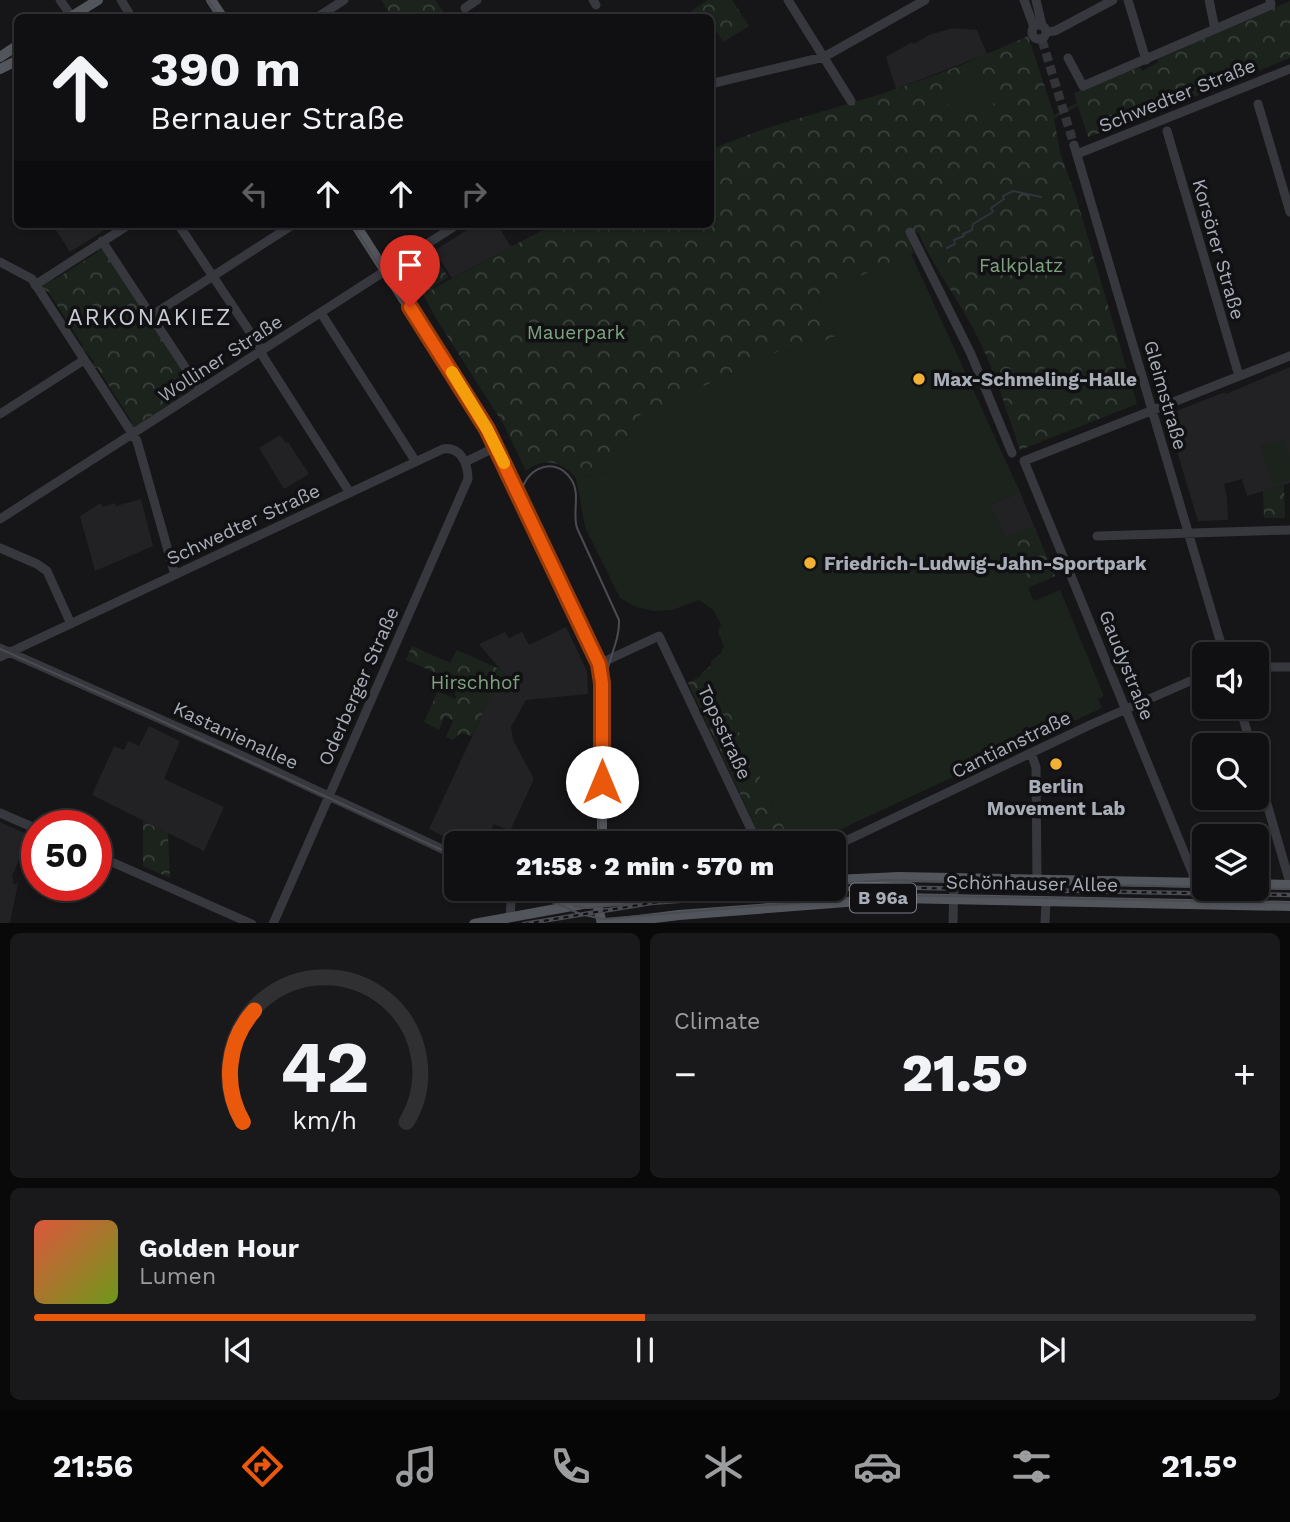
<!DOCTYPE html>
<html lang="en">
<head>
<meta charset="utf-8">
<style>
  body { margin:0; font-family:"Work Sans",sans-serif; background:#19191b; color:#f1f3f6; height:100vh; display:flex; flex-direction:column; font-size:26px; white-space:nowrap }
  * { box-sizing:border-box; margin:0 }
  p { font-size:23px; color:#9c9d9f }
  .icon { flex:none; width:38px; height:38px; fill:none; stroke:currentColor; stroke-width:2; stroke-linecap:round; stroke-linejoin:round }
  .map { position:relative; height:923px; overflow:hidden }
  .panel { display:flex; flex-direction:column; gap:10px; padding:10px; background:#09090a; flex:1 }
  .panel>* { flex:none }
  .top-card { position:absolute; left:14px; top:14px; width:700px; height:214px; border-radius:10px; box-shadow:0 2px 5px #0004,0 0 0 2px #303032; background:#101012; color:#f1f3f6; overflow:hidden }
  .fabs { position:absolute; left:1192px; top:642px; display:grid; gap:14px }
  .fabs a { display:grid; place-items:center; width:77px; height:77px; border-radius:10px; background:#101012; box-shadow:0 2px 5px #0004,0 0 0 2px #303032; font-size:35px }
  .speed { position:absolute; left:21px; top:810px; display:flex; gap:14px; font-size:35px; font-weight:700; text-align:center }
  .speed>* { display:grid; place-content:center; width:91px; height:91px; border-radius:50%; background:#101012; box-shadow:0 2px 5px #0004,0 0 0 2px #303032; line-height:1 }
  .speed .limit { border:10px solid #d22; background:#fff; color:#111 }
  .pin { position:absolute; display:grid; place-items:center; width:60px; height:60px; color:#fff; margin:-72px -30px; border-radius:50% 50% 50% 0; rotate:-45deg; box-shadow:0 0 7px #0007 }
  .pin .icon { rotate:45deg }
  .me { position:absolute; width:77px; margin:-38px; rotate:0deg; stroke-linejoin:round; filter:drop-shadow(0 0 5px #0008) }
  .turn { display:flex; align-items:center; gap:24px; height:147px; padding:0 21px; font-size:32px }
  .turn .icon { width:91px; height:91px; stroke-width:2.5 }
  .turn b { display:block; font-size:49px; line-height:60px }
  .lanes { display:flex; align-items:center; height:66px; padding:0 21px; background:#0003; justify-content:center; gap:35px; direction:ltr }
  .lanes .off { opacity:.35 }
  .big { font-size:52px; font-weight:800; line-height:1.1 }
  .panel .tile { flex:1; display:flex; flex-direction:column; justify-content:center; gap:10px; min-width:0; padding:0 24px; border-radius:10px; background:#19191b }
  .panel .dial { align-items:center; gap:0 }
  .dial svg { height:182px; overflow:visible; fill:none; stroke:#303032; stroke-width:7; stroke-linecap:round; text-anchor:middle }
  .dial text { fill:#f1f3f6; stroke:none }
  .song { display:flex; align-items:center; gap:21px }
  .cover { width:84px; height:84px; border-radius:10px; background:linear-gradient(135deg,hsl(10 70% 55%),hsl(80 70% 35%)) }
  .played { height:7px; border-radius:4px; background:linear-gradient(90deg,#ea580c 50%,#303032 50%) }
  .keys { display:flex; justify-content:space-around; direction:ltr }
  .heat { display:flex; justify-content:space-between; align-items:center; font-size:38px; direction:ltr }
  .panel .tiles { flex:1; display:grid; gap:10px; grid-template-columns:1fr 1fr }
  .tile:last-child { grid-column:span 2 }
  .trip { position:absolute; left:444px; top:831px; width:402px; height:70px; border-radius:10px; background:#101012; box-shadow:0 2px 5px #0004,0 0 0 2px #303032; font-weight:800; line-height:70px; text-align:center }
  .tab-bar { display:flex; height:112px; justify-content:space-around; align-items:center; background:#060607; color:#9c9d9f }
  .tab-bar .icon { width:49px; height:49px }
  .tab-bar .on { color:#ea580c }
  .tab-bar b { font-size:32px; color:#f1f3f6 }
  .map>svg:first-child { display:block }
  .built { fill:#222225 }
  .park { fill:url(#park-crowns) }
  .garden { fill:#1c231d }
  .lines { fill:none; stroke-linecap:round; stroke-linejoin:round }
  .stream { stroke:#2c353c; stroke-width:2 }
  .minor-tunnel { stroke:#333438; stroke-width:9; stroke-dasharray:9 4.5; stroke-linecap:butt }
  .minor { stroke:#37383d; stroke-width:9 }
  .major { stroke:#53555c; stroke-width:10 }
  .tram { stroke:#4a4c52; stroke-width:2 }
  .rail-casing { stroke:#4a4c52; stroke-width:4.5 }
  .rail { stroke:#111113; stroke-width:2; stroke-dasharray:5; stroke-linecap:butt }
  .route-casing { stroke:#983908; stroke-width:18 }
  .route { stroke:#ea580c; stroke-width:12 }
  .slow { stroke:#f59e0b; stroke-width:12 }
  .poi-dot { fill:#f2b134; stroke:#111113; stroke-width:2.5 }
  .labels { text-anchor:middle; stroke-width:7; stroke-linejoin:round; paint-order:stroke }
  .shield { fill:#111113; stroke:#7b7e86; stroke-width:2 }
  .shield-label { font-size:18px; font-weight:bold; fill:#a8adb8 }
  .street-label { font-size:19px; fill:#a8adb8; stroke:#111113 }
  .park-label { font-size:19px; fill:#7fa381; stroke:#111113 }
  .poi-label { font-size:19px; font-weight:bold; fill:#a8adb8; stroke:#111113; text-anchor:start }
  .quarter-label { font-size:23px; letter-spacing:2px; fill:#c9ccd4; stroke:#111113 }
</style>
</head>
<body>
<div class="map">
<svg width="1290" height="924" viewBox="0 0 1290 924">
  <defs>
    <pattern id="park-crowns" width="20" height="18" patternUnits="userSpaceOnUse" patternTransform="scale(1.75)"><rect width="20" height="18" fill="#1c231d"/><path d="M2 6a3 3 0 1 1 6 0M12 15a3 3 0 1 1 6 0" fill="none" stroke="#3a403c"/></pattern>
  </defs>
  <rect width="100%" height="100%" fill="#161618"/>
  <path class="built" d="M953,28l24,2 10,24 -91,35 -10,-32 26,-15 2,2 15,-9z
    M52,224h62l-44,28z
    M476,224h21l14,23 -59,31 -18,-27z
    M1290,367v116l-43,13 -5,-17 -18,5 3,13 1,23 -30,1 -32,-106 59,-23 1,2z
    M280,435l6,8 2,-1 21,32 -25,15 -25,-41z
    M1020,492l14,34 -29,12 -15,-33z
    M141,499l12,47 -58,25 -15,-55 21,-13 2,4 12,-4 1,3z
    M566,627l21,44 1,23 -62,6 -15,27 2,13 21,39 -24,52 -16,-7 -9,19 -26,1 -30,-15 54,-116 22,-38 -26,-31 26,-12 4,6 13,-6 7,13z
    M149,726l31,15 -16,38 60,28 -20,44 -112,-56 22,-49 10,4 4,-9 11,5z
    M0,822l27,12 -2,5 3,1 -16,36 2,8 4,-1 -8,40h-10z"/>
  <path class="park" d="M381,0h54l12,17h-55z
    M708,0h24l17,26 -26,16 -6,-10 -6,4 -1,-18 -15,-1 -4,-6z
    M1290,1v57l-136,55 -66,24 -10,-31 -24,12 6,34 16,45 61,207 -117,46c-14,-41 -26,-82 -46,-120 -18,-34 -41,-64 -56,-98l-10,5 6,16 -97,42 19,41 -27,12h-13l-157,68 -31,56 -32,6c-14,-17 -33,-21 -50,-7l-22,-46 -67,-105 -23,-42 8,-6 -5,-7 17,-10 14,22 -23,16 129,-69h156l1,-74c47,-22 98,-34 147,-49 59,-17 115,-40 170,-65l26,79 23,-12 -3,-10 66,-26 2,4 15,-8 1,-4z
    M99,247l5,1 90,141 -2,5 -3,-3 -47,31 -6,8 -7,-6 3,-2 -35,-55 -4,2 -2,-4 3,-3 -8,-11 -4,1 -2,-4 3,-2 -35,-55 -3,2 -4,-5 2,-5 8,-5 3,2 44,-28 -2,-4z
    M1284,485l1,33h-21l-1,-27z
    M1034,526l21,50 -27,12 -23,-50z
    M412,646l38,17 7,-13 43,19 6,6 -23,38 -11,23 -11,-3 -8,7 -7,-3 7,-16 -8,-5 -6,14 -15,-8 14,-31 17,8 2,-3 -2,-1v-4l-7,-6 2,-6 -44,-19z
    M710,666l1,6 80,171h-28l-75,-160 13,-7v-2z
    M143,821l25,12 2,45 -27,-12z"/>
  <path class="garden" d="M979,66l16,37 -42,14 -13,-35z
    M911,254l109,238 -30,13 44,96 26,-11 44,106 -6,3 4,9 -291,135h-20l-80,-171v-11l10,-8 3,-7 -6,-14 3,-8 -8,-14 -14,-10 -27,10 -19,1 -17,-4 -16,-9 -35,-71 -9,-49 32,-6 31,-56 142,-66 7,2 8,-4h13l27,-12 -19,-41z
    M1285,439l5,17v24l-18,5 -11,-39z"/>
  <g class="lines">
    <path class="stream" d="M947,248l8,-4 -1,-4 10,-4 -1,-2 9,-4 1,-6 20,-12 -2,-4 13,-9 -1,-3 10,-5 28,6"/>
    <path class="minor-tunnel" d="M1042,40l32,105"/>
    <path class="minor" d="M60,0l12,17
      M121,0l11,18
      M593,0l3,5
      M788,0l63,101
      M1024,0l10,27
      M1036,0l6,25
      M1128,0l18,60
      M1209,0l6,29
      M465,8l12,-8
      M316,18l28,-18
      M1032 32a7 7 0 1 1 14 0a7 7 0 1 1-14 0Z
      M1046,32l9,-1 58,-31
      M1068,58l15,28 188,-81 -1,-5
      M710,84l114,-27 101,-57
      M1258,104l32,108
      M1167,131l72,245
      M1074,145l150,509
      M1077,154l213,-85
      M178,224l80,120 6,14 86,135
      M910,232l61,122 41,99
      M102,241l98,149
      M0,262l32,17 105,162 38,134
      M35,285l95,-61
      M321,313l95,149
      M151,316l143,-92
      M0,414l84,-54
      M465,462l31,-15
      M0,519l458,-295
      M1097,536l193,-6
      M0,548l37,16 10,7 24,53
      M0,648l232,103 225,105
      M0,657l443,-208c17,-3 25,14 25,30l-195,445
      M599,664l60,-28 99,208
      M1256,667h34
      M1240,707l11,39
      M1031,753l5,14 1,113
      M1256,766l34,117
      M0,813l37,16
      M835,846l257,-122 112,-49
      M96,855l156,69
      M1193,883v-9l-169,-413 266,-105
      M531,889l37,17
      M819,889l2,14
      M510,917l2,-28
      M953,924l1,-46
      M1045,924l1,-23"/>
    <path class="major" d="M211,0l12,18
      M69,18l29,-18
      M0,57l18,-12
      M0,69l18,-9
      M355,224l132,205 112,235 3,19v151l4,10
      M835,880l64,-3 305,6
      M1256,884l34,1
      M597,889v14l5,21
      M474,924l109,-20 154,-15
      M606,924l73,-9 219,-17 392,8"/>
    <path class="tram" d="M208,0l12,18
      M352,224l131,204 111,231 5,25v160
      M521,502c-3,-30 32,-50 50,-23 10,15 1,33 6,49l42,92c1,22 -13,42 -14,65
      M0,649l151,67 306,141
      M835,884l51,-4 318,7
      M1256,888l34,1
      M526,889l54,25 23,5 286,-24 401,8
      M574,906l14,2 185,-19"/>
    <defs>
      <path id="rail" d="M524,924l127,-21 222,-16 417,8"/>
    </defs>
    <use href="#rail" class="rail-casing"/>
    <use href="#rail" class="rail"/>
  </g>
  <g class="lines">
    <defs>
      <path id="route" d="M410,307l77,122 112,235 3,19v99"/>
    </defs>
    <use href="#route" class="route-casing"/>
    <use href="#route" class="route"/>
    <path class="slow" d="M452,372l35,57 17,34"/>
  </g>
  <g class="poi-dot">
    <circle cx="919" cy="379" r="7"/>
    <circle cx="810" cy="563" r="7"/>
    <circle cx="1056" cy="764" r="7"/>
  </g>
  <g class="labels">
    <rect class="shield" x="850" y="883.5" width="66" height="29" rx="5"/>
    <g class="shield-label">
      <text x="883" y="904">B 96a</text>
    </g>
    <g class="street-label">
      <text transform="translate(1177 95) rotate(-22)" y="7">Schwedter Straße</text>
      <text transform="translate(1219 249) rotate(74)" y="7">Korsörer Straße</text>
      <text transform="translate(220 358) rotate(-33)" y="7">Wolliner Straße</text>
      <text transform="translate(1166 395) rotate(74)" y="7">Gleimstraße</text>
      <text transform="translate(243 524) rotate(-25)" y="7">Schwedter Straße</text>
      <text transform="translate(1127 665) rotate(68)" y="7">Gaudystraße</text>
      <text transform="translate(358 686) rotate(-66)" y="7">Oderberger Straße</text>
      <text transform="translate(725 732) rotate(65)" y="7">Topsstraße</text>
      <text transform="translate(236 735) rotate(25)" y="7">Kastanienallee</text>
      <text transform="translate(1011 744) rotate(-26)" y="7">Cantianstraße</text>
      <text transform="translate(1032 883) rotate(1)" y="7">Schönhauser Allee</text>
    </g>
    <g class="park-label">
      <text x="1021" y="272">Falkplatz</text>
      <text x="576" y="339">Mauerpark</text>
      <text x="475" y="689">Hirschhof</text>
    </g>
    <g class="poi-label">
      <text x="933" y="386">Max-Schmeling-Halle</text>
      <text x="824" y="570">Friedrich-Ludwig-Jahn-Sportpark</text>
      <text x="1056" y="793" text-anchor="middle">Berlin<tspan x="1056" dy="22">Movement Lab</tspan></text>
    </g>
    <g class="quarter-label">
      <text x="150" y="325">ARKONAKIEZ</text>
    </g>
  </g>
</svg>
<div class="fabs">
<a><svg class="icon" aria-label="sound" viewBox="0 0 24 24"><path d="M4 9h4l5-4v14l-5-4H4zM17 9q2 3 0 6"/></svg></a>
<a><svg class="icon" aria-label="search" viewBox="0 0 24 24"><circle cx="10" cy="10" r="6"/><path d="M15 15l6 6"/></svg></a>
<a><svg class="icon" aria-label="layers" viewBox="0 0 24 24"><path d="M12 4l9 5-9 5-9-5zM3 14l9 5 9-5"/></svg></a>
</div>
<div class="speed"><div class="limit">50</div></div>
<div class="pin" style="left:410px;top:307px;background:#d93025"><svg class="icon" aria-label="arrive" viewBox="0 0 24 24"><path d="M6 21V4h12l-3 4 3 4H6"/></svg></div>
<svg class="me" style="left:602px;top:782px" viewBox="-20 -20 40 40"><circle r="19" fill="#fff"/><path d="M0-13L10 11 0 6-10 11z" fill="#ea580c"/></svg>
<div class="trip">21:58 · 2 min · 570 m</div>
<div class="top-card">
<div class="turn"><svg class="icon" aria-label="ahead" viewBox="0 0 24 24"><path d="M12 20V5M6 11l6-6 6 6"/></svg><div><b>390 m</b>Bernauer Straße</div></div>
<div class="lanes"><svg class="icon off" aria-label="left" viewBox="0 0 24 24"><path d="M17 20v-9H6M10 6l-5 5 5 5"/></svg><svg class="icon" aria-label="ahead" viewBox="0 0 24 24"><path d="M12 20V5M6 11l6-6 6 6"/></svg><svg class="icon" aria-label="ahead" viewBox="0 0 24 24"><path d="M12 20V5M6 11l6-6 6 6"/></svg><svg class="icon off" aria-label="right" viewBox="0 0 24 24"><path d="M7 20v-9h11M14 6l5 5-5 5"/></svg></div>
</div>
</div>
<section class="panel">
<div class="tiles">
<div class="tile dial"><svg viewBox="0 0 100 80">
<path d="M14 69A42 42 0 1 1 86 69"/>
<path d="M14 69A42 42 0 0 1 19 20" stroke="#ea580c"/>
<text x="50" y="56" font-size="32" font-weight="700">42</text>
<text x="50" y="72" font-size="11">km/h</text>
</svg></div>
<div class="tile"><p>Climate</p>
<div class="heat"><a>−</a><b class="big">21.5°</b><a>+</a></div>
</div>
<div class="tile">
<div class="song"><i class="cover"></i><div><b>Golden Hour</b><p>Lumen</p></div></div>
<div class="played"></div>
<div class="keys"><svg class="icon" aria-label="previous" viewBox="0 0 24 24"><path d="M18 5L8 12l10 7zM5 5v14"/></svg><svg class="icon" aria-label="pause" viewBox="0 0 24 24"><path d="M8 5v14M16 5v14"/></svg><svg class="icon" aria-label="next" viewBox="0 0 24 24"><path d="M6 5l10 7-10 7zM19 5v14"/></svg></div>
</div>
</div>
</section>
<nav class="tab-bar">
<b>21:56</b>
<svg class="icon on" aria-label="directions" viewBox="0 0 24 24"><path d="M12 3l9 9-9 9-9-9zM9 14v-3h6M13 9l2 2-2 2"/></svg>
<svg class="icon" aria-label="music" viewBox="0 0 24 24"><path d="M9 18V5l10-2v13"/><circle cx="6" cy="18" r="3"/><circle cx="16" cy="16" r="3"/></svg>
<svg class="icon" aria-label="phone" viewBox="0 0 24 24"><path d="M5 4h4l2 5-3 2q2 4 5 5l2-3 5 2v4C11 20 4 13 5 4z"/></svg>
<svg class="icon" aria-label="climate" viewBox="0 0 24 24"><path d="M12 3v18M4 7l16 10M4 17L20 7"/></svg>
<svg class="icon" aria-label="car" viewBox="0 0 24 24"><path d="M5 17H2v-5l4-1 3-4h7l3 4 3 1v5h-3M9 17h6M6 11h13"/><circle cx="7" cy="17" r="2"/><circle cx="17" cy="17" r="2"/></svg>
<svg class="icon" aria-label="filters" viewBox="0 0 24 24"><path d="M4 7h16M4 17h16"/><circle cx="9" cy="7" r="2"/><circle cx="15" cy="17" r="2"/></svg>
<b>21.5°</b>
</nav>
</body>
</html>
